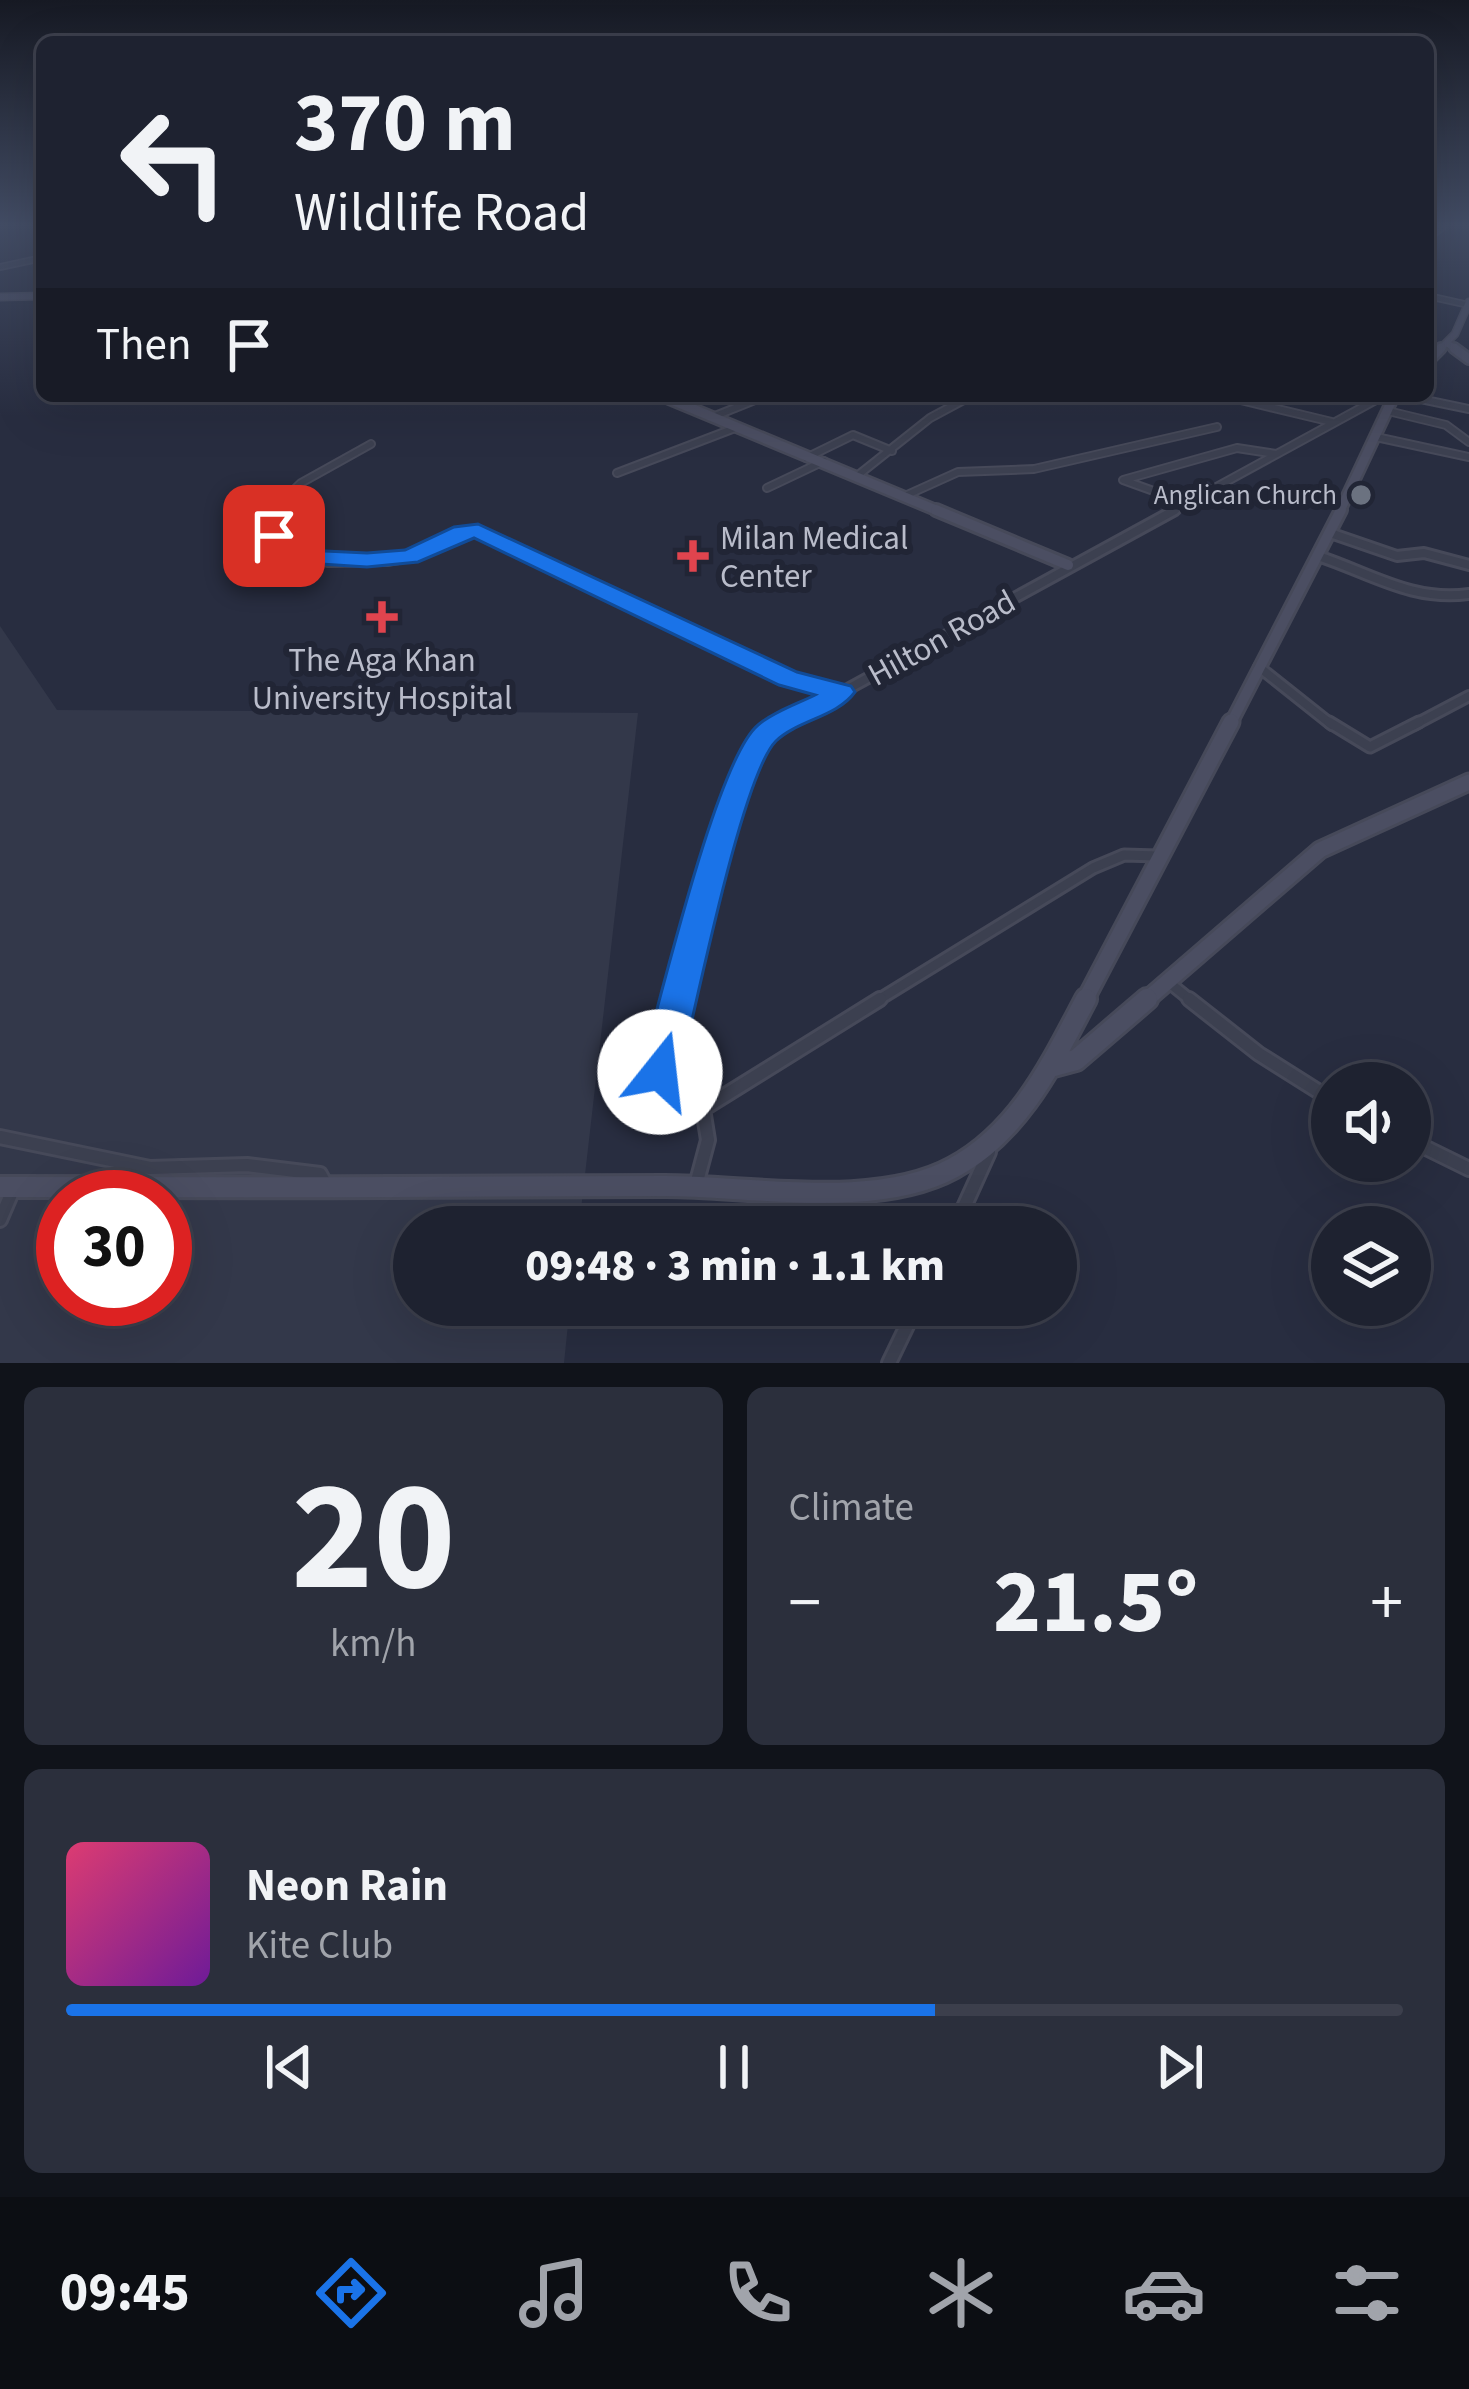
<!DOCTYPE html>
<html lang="en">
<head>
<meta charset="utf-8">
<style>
  body { margin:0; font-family:"Source Sans 3",sans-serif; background:#2b2f3c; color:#f1f3f6; height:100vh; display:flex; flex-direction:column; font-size:45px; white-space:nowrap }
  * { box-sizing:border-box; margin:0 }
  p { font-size:39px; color:#a1a4ab }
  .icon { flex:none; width:66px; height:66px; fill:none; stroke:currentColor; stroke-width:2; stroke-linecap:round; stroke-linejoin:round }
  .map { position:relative; height:1363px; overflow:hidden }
  .sheet { display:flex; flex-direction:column; gap:24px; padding:24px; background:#10131a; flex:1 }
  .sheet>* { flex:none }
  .top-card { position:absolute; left:36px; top:36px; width:1398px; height:366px; border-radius:18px; box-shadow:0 12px 48px #0002,0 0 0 3px #3c3f4c; background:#1e2230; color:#f1f3f6; overflow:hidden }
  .tools { position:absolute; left:1311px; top:1062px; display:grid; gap:24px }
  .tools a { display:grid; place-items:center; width:120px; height:120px; border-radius:50%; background:#1e2230; box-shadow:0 12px 48px #0002,0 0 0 3px #3c3f4c; font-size:60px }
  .speed { position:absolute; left:36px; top:1170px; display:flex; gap:24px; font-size:60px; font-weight:700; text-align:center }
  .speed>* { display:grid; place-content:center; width:156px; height:156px; border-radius:50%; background:#1e2230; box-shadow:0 12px 48px #0002,0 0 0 3px #3c3f4c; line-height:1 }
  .speed .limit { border:18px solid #d22; background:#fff; color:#111 }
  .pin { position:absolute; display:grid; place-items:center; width:102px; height:102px; color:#fff; margin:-51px; border-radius:24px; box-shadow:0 6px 18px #0006 }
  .me { position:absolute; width:132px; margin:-66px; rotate:16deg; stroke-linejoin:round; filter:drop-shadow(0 0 9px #0008) }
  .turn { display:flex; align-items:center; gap:42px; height:252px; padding:0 60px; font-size:54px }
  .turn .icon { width:156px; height:156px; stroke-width:2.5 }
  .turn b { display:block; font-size:84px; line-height:102px }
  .then { display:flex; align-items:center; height:114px; padding:0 60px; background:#0003; gap:24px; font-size:45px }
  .big { font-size:90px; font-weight:800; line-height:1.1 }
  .sheet .widget { flex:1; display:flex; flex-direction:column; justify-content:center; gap:18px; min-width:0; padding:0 42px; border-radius:18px; background:#2b2f3c }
  .sheet .dial { align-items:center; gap:0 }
  .dial b { font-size:156px; line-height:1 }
  .song { display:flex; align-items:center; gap:36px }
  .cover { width:144px; height:144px; border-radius:18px; background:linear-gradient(135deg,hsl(340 70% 55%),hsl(280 70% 35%)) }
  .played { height:12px; border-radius:6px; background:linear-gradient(90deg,#1a73e8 65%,#3c3f4c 65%) }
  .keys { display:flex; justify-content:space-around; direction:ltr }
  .heat { display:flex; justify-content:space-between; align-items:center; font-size:66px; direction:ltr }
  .sheet .tiles { flex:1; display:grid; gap:24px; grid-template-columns:1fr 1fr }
  .widget:last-child { grid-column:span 2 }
  .trip { position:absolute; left:393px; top:1206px; width:684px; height:120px; border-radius:60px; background:#1e2230; box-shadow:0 12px 48px #0002,0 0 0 3px #3c3f4c; font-weight:800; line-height:120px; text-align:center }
  .tab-bar { display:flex; height:192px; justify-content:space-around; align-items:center; background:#0c0e13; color:#a1a4ab }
  .tab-bar .icon { width:84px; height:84px }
  .tab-bar .on { color:#1a73e8 }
  .tab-bar b { font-size:54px; color:#f1f3f6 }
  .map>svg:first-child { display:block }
  .airport { fill:#33384a; fill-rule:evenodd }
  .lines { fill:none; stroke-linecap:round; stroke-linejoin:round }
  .street-far4-casing { stroke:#464959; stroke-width:8 }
  .street-far3-casing { stroke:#464959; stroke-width:10 }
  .street-far2-casing { stroke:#464959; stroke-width:14 }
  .street-far1-casing { stroke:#464959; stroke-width:15 }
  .street-casing { stroke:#464959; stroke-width:18 }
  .secondary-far4-casing { stroke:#464959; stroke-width:9 }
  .secondary-far3-casing { stroke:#464959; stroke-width:14 }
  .secondary-far2-casing { stroke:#464959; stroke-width:16 }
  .secondary-far1-casing { stroke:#464959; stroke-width:21 }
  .secondary-casing { stroke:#464959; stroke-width:26 }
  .street-far4 { stroke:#3c4050; stroke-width:4.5 }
  .street-far3 { stroke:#3c4050; stroke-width:6 }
  .street-far2 { stroke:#3c4050; stroke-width:8 }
  .street-far1 { stroke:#3c4050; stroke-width:9 }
  .street { stroke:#3c4050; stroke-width:12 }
  .secondary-far4 { stroke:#4b4e62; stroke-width:6 }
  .secondary-far3 { stroke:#4b4e62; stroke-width:9 }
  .secondary-far2 { stroke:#4b4e62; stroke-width:10 }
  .secondary-far1 { stroke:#4b4e62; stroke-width:15 }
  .secondary { stroke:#4b4e62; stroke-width:20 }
  .route { fill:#1a73e8; stroke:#114b97; stroke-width:3 }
  .worship-dot { fill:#6b7280; stroke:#212535; stroke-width:4.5 }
  .health-dot { fill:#e0444e; stroke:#212535; stroke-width:4.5 }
  .labels { text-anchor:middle; stroke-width:12; stroke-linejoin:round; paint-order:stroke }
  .far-poi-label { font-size:27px; fill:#b9bcca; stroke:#212535; text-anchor:end }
  .poi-label { font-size:33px; fill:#b9bcca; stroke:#212535; text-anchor:start }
  .street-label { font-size:33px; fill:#b9bcca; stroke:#212535 }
</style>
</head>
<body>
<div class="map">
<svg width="1469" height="1363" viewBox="0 0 1469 1363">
  <rect width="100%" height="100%" fill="#282d40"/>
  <path class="airport" d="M0,626l57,84 581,3 -59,514h-165v78h156l-6,58h-564zM63,1197h102v102h-102z"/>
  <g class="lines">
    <defs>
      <path id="street-far4" d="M1428,238l14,-10 -10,-2
        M0,267l42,-9
        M1428,296l41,9"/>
      <path id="street-far3" d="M1224,396l108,26
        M1406,396l63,13
        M1388,411l58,14 23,17
        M715,416l50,-20
        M1376,437l93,20
        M806,458l47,-23 39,16
        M617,473l118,-45
        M857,476l73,-58 41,-22
        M767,488l57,-27
        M907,495l51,-23 76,-3 183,-42
        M1184,502l-61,-22 114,-32 39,6
        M270,513l31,-30 70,-39
        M1169,513l214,-117"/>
      <path id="street-far2" d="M272,510l-4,5 17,34 43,12 59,-1 29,-5 45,-22 17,-2 310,147 51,14
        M1330,533l67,23 27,-3 45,12
        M1318,556c52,17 94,46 151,38
        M1259,667l73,58
        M782,725l393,-215
        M1414,725l55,-29"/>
      <path id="street-far1" d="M1329,722l41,25 49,-25
        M1167,981l26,21
        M680,1002c16,-61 46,-224 85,-266 6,-6 15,-10 23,-14
        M875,1002l218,-134 31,-13 34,1"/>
      <path id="street" d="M681,999l-25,98 6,14 27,4 14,-6 5,31 -12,45
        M1189,999l70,55 73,46
        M703,1109l177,-110
        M0,1137l150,31 97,-3 73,9 7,13
        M1410,1140l59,29
        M0,1220l12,-28
        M955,1227l34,-75
        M889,1363l28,-58"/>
      <path id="secondary-far4" d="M0,297l42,-1
        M1447,343l11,8
        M1438,351l17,-17 14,-32"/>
      <path id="secondary-far3" d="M1454,348l15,11
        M1428,361l13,-13
        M662,396l281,117
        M1339,513l55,-117"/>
      <path id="secondary-far2" d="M936,510l132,55
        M1230,725l111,-215"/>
      <path id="secondary-far1" d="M1084,1002l147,-280
        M1144,1002l176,-152 149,-68"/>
      <path id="secondary" d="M1050,1067l26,-7 71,-61
        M0,1187c222,1 443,0 665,-1 86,0 211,24 288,-18 67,-36 99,-105 133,-169"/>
    </defs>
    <use href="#street-far4" class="street-far4-casing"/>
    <use href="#street-far3" class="street-far3-casing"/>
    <use href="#street-far2" class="street-far2-casing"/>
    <use href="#street-far1" class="street-far1-casing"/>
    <use href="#street" class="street-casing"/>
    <use href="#secondary-far4" class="secondary-far4-casing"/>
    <use href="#secondary-far3" class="secondary-far3-casing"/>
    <use href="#secondary-far2" class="secondary-far2-casing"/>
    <use href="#secondary-far1" class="secondary-far1-casing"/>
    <use href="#secondary" class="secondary-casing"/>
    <use href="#street-far4" class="street-far4"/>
    <use href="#street-far3" class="street-far3"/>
    <use href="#street-far2" class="street-far2"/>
    <use href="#street-far1" class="street-far1"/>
    <use href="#street" class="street"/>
    <use href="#secondary-far4" class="secondary-far4"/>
    <use href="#secondary-far3" class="secondary-far3"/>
    <use href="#secondary-far2" class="secondary-far2"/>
    <use href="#secondary-far1" class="secondary-far1"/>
    <use href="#secondary" class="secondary"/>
  </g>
  <linearGradient id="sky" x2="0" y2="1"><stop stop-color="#161923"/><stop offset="0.54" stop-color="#424c64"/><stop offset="1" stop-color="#424c64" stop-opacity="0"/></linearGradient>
  <rect width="1469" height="417" fill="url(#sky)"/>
  <path class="route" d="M478,524l319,148 54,14 4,6c-18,25 -57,28 -79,49 -34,34 -81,271 -96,331l-6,14 -14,5 -14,-5 -6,-14c19,-65 76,-312 118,-347 15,-13 39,-21 57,-30l-36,-10 -305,-147 -56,24 -51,5 -77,-5 -28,-26 12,-7 30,21 63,3 38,-3 49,-23z"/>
  <circle class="worship-dot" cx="1361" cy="495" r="12"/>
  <g class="health-dot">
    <path d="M687 538h12v12h12v12h-12v12h-12v-12h-12v-12h12z"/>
    <path d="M376 599h12v12h12v12h-12v12h-12v-12h-12v-12h12z"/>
  </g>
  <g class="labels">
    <g class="far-poi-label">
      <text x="1337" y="504">Anglican Church</text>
    </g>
    <g class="poi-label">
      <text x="720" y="549">Milan Medical<tspan x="720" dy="38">Center</tspan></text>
      <text x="382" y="671" text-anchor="middle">The Aga Khan<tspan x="382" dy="38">University Hospital</tspan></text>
    </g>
    <g class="street-label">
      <text transform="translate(941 637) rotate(-29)" y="12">Hilton Road</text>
    </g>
  </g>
</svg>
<div class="tools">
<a><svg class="icon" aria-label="sound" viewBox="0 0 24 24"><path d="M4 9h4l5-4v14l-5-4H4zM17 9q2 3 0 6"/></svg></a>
<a><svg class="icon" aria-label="layers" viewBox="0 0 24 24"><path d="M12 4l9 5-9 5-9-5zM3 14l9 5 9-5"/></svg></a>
</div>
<div class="speed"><div class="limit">30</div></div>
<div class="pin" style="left:274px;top:536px;background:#d93025"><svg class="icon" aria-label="arrive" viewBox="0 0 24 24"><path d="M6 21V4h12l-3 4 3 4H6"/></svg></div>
<svg class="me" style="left:660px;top:1072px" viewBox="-20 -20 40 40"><circle r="19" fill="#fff"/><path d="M0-13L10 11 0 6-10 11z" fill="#1a73e8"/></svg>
<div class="trip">09:48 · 3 min · 1.1 km</div>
<div class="top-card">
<div class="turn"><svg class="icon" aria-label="left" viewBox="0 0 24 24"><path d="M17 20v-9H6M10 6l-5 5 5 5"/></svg><div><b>370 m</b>Wildlife Road</div></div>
<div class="then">Then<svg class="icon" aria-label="arrive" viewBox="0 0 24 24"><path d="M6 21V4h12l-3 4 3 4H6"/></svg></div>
</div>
</div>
<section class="sheet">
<div class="tiles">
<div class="widget dial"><b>20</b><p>km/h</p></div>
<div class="widget"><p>Climate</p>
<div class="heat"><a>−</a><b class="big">21.5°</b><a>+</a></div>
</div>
<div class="widget">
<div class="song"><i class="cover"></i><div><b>Neon Rain</b><p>Kite Club</p></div></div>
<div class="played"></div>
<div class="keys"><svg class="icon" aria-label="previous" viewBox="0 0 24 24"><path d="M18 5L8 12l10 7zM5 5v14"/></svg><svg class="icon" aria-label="pause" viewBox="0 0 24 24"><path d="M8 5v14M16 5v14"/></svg><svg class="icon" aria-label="next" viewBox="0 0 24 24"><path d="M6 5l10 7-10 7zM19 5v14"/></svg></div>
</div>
</div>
</section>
<nav class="tab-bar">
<b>09:45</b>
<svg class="icon on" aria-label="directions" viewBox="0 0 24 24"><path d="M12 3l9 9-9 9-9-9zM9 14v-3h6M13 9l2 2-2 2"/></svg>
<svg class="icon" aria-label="music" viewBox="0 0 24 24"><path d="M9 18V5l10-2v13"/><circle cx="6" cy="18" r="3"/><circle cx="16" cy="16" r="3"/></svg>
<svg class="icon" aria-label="phone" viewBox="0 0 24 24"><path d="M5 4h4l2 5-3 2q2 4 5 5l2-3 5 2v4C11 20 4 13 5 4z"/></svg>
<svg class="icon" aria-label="climate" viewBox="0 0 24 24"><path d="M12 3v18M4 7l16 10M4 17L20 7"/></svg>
<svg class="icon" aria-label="car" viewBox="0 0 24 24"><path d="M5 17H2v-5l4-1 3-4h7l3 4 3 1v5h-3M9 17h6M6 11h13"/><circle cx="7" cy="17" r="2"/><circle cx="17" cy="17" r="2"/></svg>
<svg class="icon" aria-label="filters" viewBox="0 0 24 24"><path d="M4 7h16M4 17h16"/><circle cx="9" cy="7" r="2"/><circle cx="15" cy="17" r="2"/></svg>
</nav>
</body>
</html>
